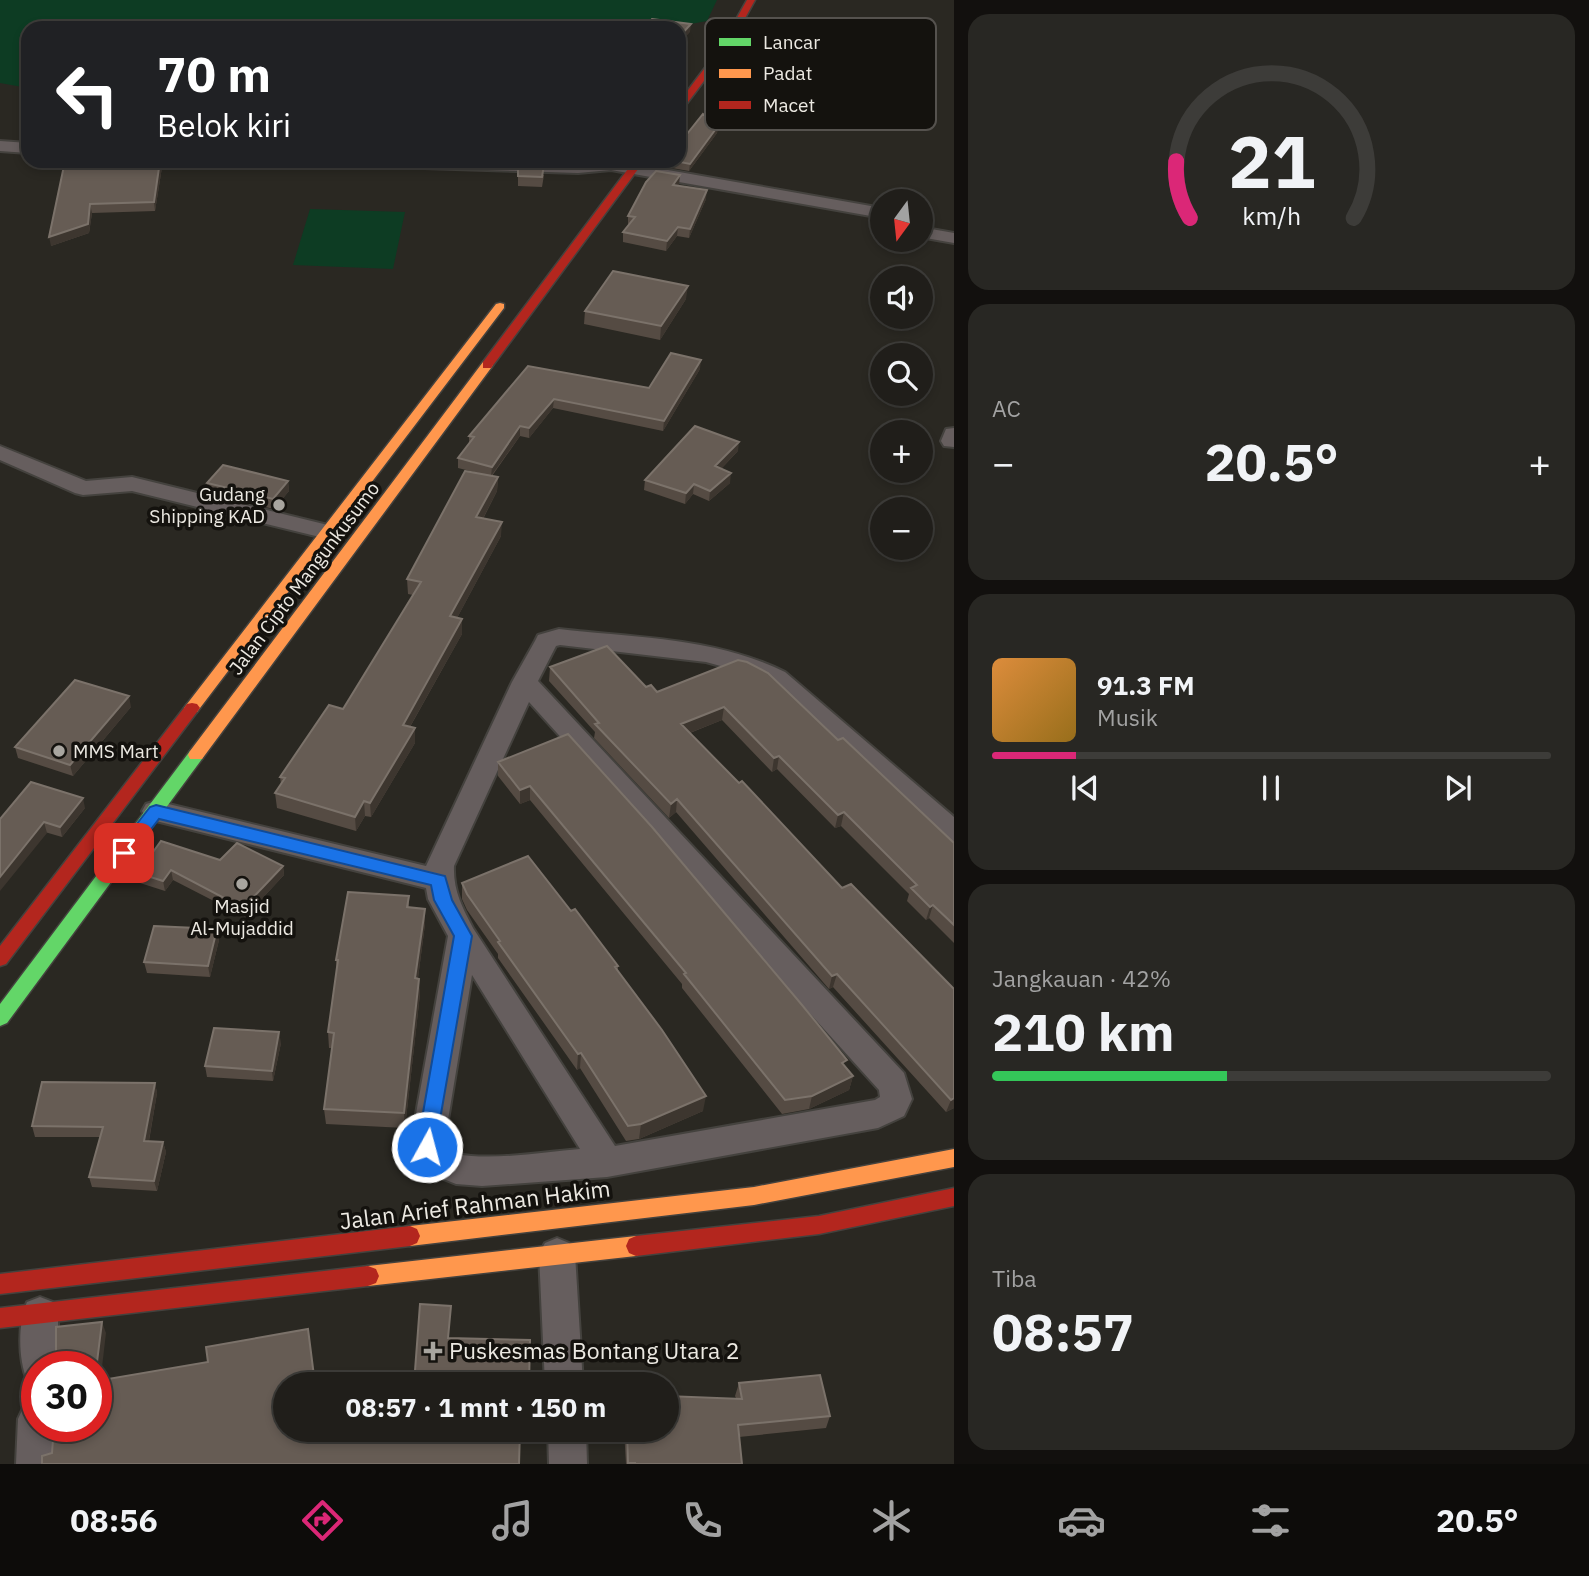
<!DOCTYPE html>
<html lang="id">
<head>
<meta charset="utf-8">
<style>
  body { margin:0; font-family:"IBM Plex Sans",sans-serif; background:#282723; color:#f1f3f6; height:100vh; display:flex; flex-direction:column; font-size:26px; white-space:nowrap }
  * { box-sizing:border-box; margin:0 }
  p { font-size:23px; color:#a2a2a2 }
  .icon { flex:none; width:38px; height:38px; fill:none; stroke:currentColor; stroke-width:2; stroke-linecap:round; stroke-linejoin:round }
  .map { position:relative; flex:1; overflow:hidden }
  .drawer { display:flex; flex-direction:column; gap:14px; padding:14px; background:#12100e; width:635px }
  .drawer>* { flex:none }
  .top-card { position:absolute; left:21px; top:21px; width:665px; height:147px; border-radius:21px; box-shadow:0 4px 10px #0003,0 0 0 2px #3d3c39; background:#202124; color:#fff; overflow:hidden }
  .needle { width:46px; rotate:195deg }
  .tools { position:absolute; left:870px; top:189px; display:grid; gap:14px }
  .tools a { display:grid; place-items:center; width:63px; height:63px; border-radius:50%; background:#201e1a; box-shadow:0 4px 10px #0003,0 0 0 2px #3d3c39; font-size:35px }
  .speed { position:absolute; left:21px; top:1351px; display:flex; gap:14px; font-size:35px; font-weight:700; text-align:center }
  .speed>* { display:grid; place-content:center; width:91px; height:91px; border-radius:50%; background:#201e1a; box-shadow:0 4px 10px #0003,0 0 0 2px #3d3c39; line-height:1 }
  .speed .limit { border:10px solid #d22; background:#fff; color:#111 }
  .pin { position:absolute; display:grid; place-items:center; width:60px; height:60px; color:#fff; margin:-30px; border-radius:14px; box-shadow:0 4px 10px #0006 }
  .me { position:absolute; width:77px; margin:-38px; rotate:7deg; stroke-linejoin:round; filter:drop-shadow(0 0 5px #0008) }
  .turn { display:flex; align-items:center; gap:24px; height:147px; padding:0 21px; font-size:32px }
  .turn .icon { width:91px; height:91px; stroke-width:2.5 }
  .turn b { display:block; font-size:49px; line-height:60px }
  .big { font-size:52px; font-weight:800; line-height:1.1 }
  .drawer .card { flex:1; display:flex; flex-direction:column; justify-content:center; gap:10px; min-width:0; padding:0 24px; border-radius:21px; background:#282723 }
  .drawer .dial { align-items:center; gap:0 }
  .dial svg { height:182px; overflow:visible; fill:none; stroke:#3d3c39; stroke-width:7; stroke-linecap:round; text-anchor:middle }
  .dial text { fill:#f1f3f6; stroke:none }
  .song { display:flex; align-items:center; gap:21px }
  .cover { width:84px; height:84px; border-radius:10px; background:linear-gradient(135deg,hsl(30 70% 55%),hsl(40 70% 35%)) }
  .played { height:7px; border-radius:4px; background:linear-gradient(90deg,#db2777 15%,#3d3c39 15%) }
  .keys { display:flex; justify-content:space-around; direction:ltr }
  .heat { display:flex; justify-content:space-between; align-items:center; font-size:38px; direction:ltr }
  .charge { height:10px; border-radius:5px; background:linear-gradient(90deg,#34c759 42%,#3d3c39 0) }
  .trip { position:absolute; left:273px; top:1372px; width:406px; height:70px; border-radius:35px; background:#201e1a; box-shadow:0 4px 10px #0003,0 0 0 2px #3d3c39; font-weight:800; line-height:70px; text-align:center }
  .dock { display:flex; height:112px; justify-content:space-around; align-items:center; background:#0d0c0a; color:#a2a2a2 }
  .dock .icon { width:49px; height:49px }
  .dock .current { color:#db2777 }
  .dock b { font-size:32px; color:#f1f3f6 }
  main { display:flex; flex:1; min-height:0 }
  .map>svg:first-child { display:block }
  .green { fill:#0d3c23 }
  .lines { fill:none; stroke-linecap:round; stroke-linejoin:round }
  .street-casing { stroke:#44423e; stroke-width:4 }
  .fast-casing { stroke:#44423e; stroke-width:3 }
  .slow-casing { stroke:#44423e; stroke-width:3 }
  .jam-casing { stroke:#44423e; stroke-width:3 }
  .street { fill:#665e5e; fill-rule:evenodd }
  .fast { fill:#63d668; fill-rule:evenodd }
  .slow { fill:#ff974d; fill-rule:evenodd }
  .jam { fill:#b3261e; fill-rule:evenodd }
  .wall { fill:#554b43 }
  .shaded-wall { fill:#3d362f }
  .building { fill:#665c54; stroke:#7b726a; stroke-width:2 }
  .route { fill:#1a73e8; stroke:#114b97; stroke-width:2 }
  .poi-dot { fill:#a8a59f; stroke:#14120e; stroke-width:2.5 }
  .labels { text-anchor:middle; stroke-width:7; stroke-linejoin:round; paint-order:stroke }
  .poi-label { font-size:19px; fill:#ece9e2; stroke:#14120e; text-anchor:end }
  .street-label { font-size:19px; fill:#ece9e2; stroke:#14120e }
  .near-street-label { font-size:23px; fill:#ece9e2; stroke:#14120e }
  .near-poi-label { font-size:23px; fill:#ece9e2; stroke:#14120e; text-anchor:start }
  .key { fill:#14120e; stroke:#55524e; stroke-width:2 }
  .key-label { font-size:19px; fill:#ece9e2 }
</style>
</head>
<body>
<main>
<div class="map">
<svg width="954" height="1464" viewBox="0 0 954 1464">
  <rect width="100%" height="100%" fill="#2a2822"/>
  <path class="green" d="M0,0h717l-10,21 -38,7h-641v60l-28,-5z
    M310,209l95,3 -12,57 -100,-4z"/>
  <g class="lines">
    <defs>
      <path id="street" d="M0,141l28,2v10l-28,-2z
        M353,161h264l265,47v10l-271,-48 -33,3 -217,-7z
        M920,227l34,6v10l-34,-6z
        M954,428v19l-10,-1 -3,-5 5,-12z
        M0,446l86,35 46,-4 204,50 3,5 -3,5 -8,2 -196,-48 -49,4 -8,-2 -75,-33z
        M559,629c77,9 155,8 226,43l169,145v26l-10,-3 -177,-156 -21,-11 -40,-11 -146,-17 -4,1 -18,35 366,392 8,26 -8,17 -26,12 -271,49 -125,9 -26,-2 -30,-12 -16,-25 38,-211 -20,-37 -2,-11 -270,-67 -10,-3 -4,-7 4,-7 10,-3 270,65 86,-184 23,-41 3,-6zM529,702l350,388 1,7 -5,3 -260,46 -142,-218c-11,-21 -20,-38 -19,-62zM472,975l108,174c-35,3 -90,12 -123,5 -7,-1 -9,-5 -13,-10z
        M557,1238l12,5 6,11 8,130h-38l-6,-130 6,-11z
        M40,1297l13,5 5,12v53h-21v17l-10,-4c-9,-22 -9,-57 0,-78z
        M37,1400v26h19l-2,38h-38l2,-45 6,-13z
        M548,1430h38l1,34h-38z"/>
      <path id="fast" d="M196,749l6,2 2,4 -2,4 -195,264 -7,3v-22l190,-253z"/>
      <path id="slow" d="M500,303l4,1v4l-307,404h-10l-3,-4 3,-4 309,-400z
        M487,361l6,4 -2,3 -289,391h-12l-2,-4 2,-4 293,-389z
        M954,1149v18l-200,38 -344,41 -7,-3 -3,-7 3,-7 7,-3 344,-39z
        M636,1236l7,3 3,7 -3,7 -7,3 -268,30 -8,-3 -3,-7 3,-7 8,-3z"/>
      <path id="jam" d="M747,0h8l-27,49 -46,61 -3,1v-9l41,-54z
        M634,161h10l-153,207h-8v-6z
        M192,703l5,1 3,4 -3,4 -191,252 -6,2v-20l187,-242z
        M954,1188v18l-135,28 -183,22 -7,-3 -3,-7 3,-7 7,-3 183,-20z
        M410,1226l7,3 3,7 -3,7 -7,3 -410,48v-20z
        M368,1266l8,3 3,7 -3,7 -8,3 -368,42v-20z"/>
    </defs>
    <use href="#street" class="street-casing"/>
    <use href="#fast" class="fast-casing"/>
    <use href="#slow" class="slow-casing"/>
    <use href="#jam" class="jam-casing"/>
    <use href="#street" class="street"/>
    <use href="#fast" class="fast"/>
    <use href="#slow" class="slow"/>
    <use href="#jam" class="jam"/>
  </g>
  <path class="wall" d="M788,66l-8,20 -34,-4 1,-9z
    M718,126l-1,7 -28,38 -23,-4 1,-6h12z
    M65,161h98l-8,50 -63,2 -3,20 -38,13z
    M518,164l26,11 -2,12 -24,-1z
    M679,185l-1,1 28,13 -17,39 -12,-2 -11,15 -43,-9v-10l5,-6v-10z
    M686,299l-26,41 -76,-16 1,-13z
    M528,366l121,22 51,-19 -37,62 -110,-23 -24,30 -9,-2 -28,40 6,1 -1,14 -14,28 18,17 -44,82 5,16 -52,93 5,16 -44,74 -6,-1 -9,15 -79,-23 -2,-15 6,-9 -1,-7 63,-68 70,-114 -5,-1 -1,-15 75,-105 -24,-6v-10l11,-14v-8z
    M738,451l-17,18 9,14 -21,18 -16,-7 -8,10 -41,-14 1,-10z
    M288,481l1,10 -15,18 -66,-16 -1,-10z
    M738,660l100,80 116,103v100l-25,-25 -3,2 -19,-19 2,-7 -68,-68 -6,2 -58,-59 -5,3 -50,-52 -32,13 152,155 112,101v119l-8,4 -113,-125 -4,2 -153,-177 -7,6 -75,-80 1,-6 -46,-51 1,-14 96,20 11,5z
    M131,707l-58,69 -55,-18 -3,-11z
    M568,734l285,342 -4,14 -40,19 -27,5 -100,-126v-4l-152,-184 -10,4 -22,-28v-14z
    M85,808l-23,29 -62,-18z
    M220,860l63,6 1,9 -39,42 -72,-37 -8,11 -25,-8 -2,-10z
    M462,883l109,28 47,55v5l85,140 -64,28 -13,2 -46,-73 -3,2 -79,-112v-4l-31,-44 -5,-11z
    M409,896v12l16,1v15l-7,54 2,16 -15,134 -79,-4 -2,-15 8,-61h-3l-1,-16 9,-61 -1,-11z
    M217,929l2,11 -9,37 -63,-4 -3,-11z
    M281,1043l-8,38 -66,-4 -2,-11z
    M155,1083l2,10 -8,48 14,1 3,10 -9,39 -65,-4 -3,-10 11,-40h-65l-3,-11z
    M739,1383l91,33 -4,12 -87,9 3,27h-116l-2,-34h43l69,-32 -1,-2z"/>
  <path class="shaded-wall" d="M691,24l-1,8 -11,13v-8z
    M789,57l-1,9 -8,20 1,-9z
    M718,126l-1,7 -28,38 1,-7z
    M160,161h3l-8,50 -1,-9z
    M680,175l-1,10 -7,9 1,-9z
    M707,190l-1,9 -17,39 1,-9z
    M90,204l2,9 -3,20 -38,13 -2,-9z
    M678,227l-1,9 -11,15 1,-10z
    M688,286l-2,13 -26,41 1,-14z
    M701,360l-1,9 -37,62 1,-10z
    M554,399l-1,9 -24,30v-10z
    M520,426v10l-29,40 1,-9z
    M739,442l-1,9 -24,25 1,-10z
    M731,473l-1,10 -21,18 1,-10z
    M498,477l-1,14 -21,41v-15z
    M288,481l1,10 -15,18 -1,-10z
    M694,484l-1,10 -8,10 1,-11z
    M502,522l-1,14 -51,95v-15z
    M462,619v15l-59,105v-14z
    M129,696l2,11 -58,69 -3,-11z
    M724,707l-2,13 -43,17 2,-13z
    M415,728v15l-44,74 -1,-14z
    M779,756l-2,13 -5,3 2,-14z
    M530,786v14l-10,4v-14z
    M83,798l2,10 -23,29 -2,-10z
    M677,799l-1,13 -7,6 2,-14z
    M364,801l1,15 -9,15 -1,-14z
    M844,812l-3,14 -6,2 3,-13z
    M44,822l3,11 -47,58v-14z
    M283,866l1,9 -39,42 -2,-9z
    M171,870l2,10 -8,11 -2,-10z
    M933,905l-4,13 -3,2 4,-13z
    M425,909v15l-9,70 -1,-16z
    M217,929l2,11 -9,37 -2,-11z
    M837,974l-4,13 -4,2 3,-13z
    M419,979l1,15 -15,134 -1,-15z
    M279,1032l2,11 -8,38 -1,-10z
    M581,1053l-1,15 -3,2 1,-16z
    M853,1076l-4,14 -40,19 3,-13z
    M155,1083l2,10 -10,58 -3,-10z
    M706,1096l-3,15 -64,28 2,-15z
    M954,1098v10l-8,4 5,-12z
    M163,1142l3,10 -9,39 -3,-10z
    M102,1322l4,11 -7,60 -3,-7v-16z"/>
  <path class="building" d="M652,19l39,5 -12,13v-9h-33z
    M703,114l15,12 -28,38 -15,-3h4v-17z
    M65,161h95l-6,41 -64,2 -2,20 -39,13z
    M518,164l26,1 -2,12 -24,-1z
    M656,171l24,4 -7,10 34,5 -17,39 -12,-2 -11,14 -44,-9 12,-15 -7,-1 18,-34z
    M613,271l75,15 -27,40 -76,-15z
    M671,353l30,7 -37,61 -110,-22 -25,29 -9,-2 -28,41 -34,-9 16,-21 -5,-1 59,-70 121,22z
    M695,426l44,16 -24,24 16,7 -21,18 -16,-7 -8,9 -41,-13z
    M223,465l65,16 -15,18 -66,-16z
    M465,471l33,6 -22,40 26,5 -52,94 12,3 -59,106 12,3 -45,75 -6,-2 -9,16 -80,-24 10,-15 -5,-1 49,-72 14,4 78,-127 -14,-3z
    M607,646l39,41 5,-2 6,7 81,-32 9,2 21,11 70,67 5,-2 111,105v82l-21,-20 -3,2 -19,-19 6,-3 -73,-73 -6,3 -59,-59 -5,2 -50,-51 -43,17 58,59 3,-2 100,107 9,-4 103,105v109l-3,2 -114,-126 -5,2 -155,-177 -6,5 -76,-80 4,-1 -49,-56z
    M75,680l54,16 -59,69 -55,-18z
    M568,734l84,93 150,178 45,55 -5,3 11,13 -41,20 -27,4 -101,-126 2,-1 -156,-187 -10,4 -22,-28z
    M31,782l52,16 -23,29 -16,-5 -44,55v-58z
    M161,841l59,19 17,-17 46,23 -40,42 -72,-38 -8,11 -25,-8z
    M528,856l43,55 4,-2 43,57 -3,1 47,63 44,66 -65,28 -13,2 -47,-73 -3,1 -80,-112 2,-1 -33,-47 -5,-11z
    M348,892l61,4 -2,11 18,2 -10,69 4,1 -15,134 -80,-4 10,-76 -6,-1 10,-72h-2z
    M154,926l63,3 -9,37 -64,-4z
    M214,1028l65,4 -7,39 -67,-5z
    M42,1082l113,1 -11,58 19,1 -9,39 -65,-4 14,-50 -71,-1z
    M420,1304l31,2 -3,32 82,2 -1,44h-115z
    M102,1322l-6,48v-3h-52l1,-9 11,-3v-28z
    M308,1329l7,55h-30v46h235l-1,34h-477v-8l10,-3 2,-27h42v-45l112,-19 -2,-15z
    M820,1375l10,41 -92,9 4,39h-107v-1h-7l-1,-33h40v-34l75,3 -3,-16z"/>
  <path class="route" d="M156,805l289,71 7,24 20,36 -38,218 -7,2 -7,-2 -3,-7 37,-211 -20,-36 -3,-15 -272,-66 -29,38h-12l-2,-4 2,-5 32,-41z"/>
  <g class="poi-dot">
    <circle cx="279" cy="505" r="7"/>
    <circle cx="59" cy="751" r="7"/>
    <circle cx="242" cy="884" r="7"/>
    <path d="M429.5 1340.5h7v7h7v7h-7v7h-7v-7h-7v-7h7z"/>
  </g>
  <g class="labels">
    <g class="poi-label">
      <text x="265" y="501">Gudang<tspan x="265" dy="22">Shipping KAD</tspan></text>
      <text x="73" y="758" text-anchor="start">MMS Mart</text>
      <text x="242" y="913" text-anchor="middle">Masjid<tspan x="242" dy="22">Al-Mujaddid</tspan></text>
    </g>
    <g class="street-label">
      <text transform="translate(304 578) rotate(-53)" y="7">Jalan Cipto Mangunkusumo</text>
    </g>
    <g class="near-street-label">
      <text transform="translate(475 1205) rotate(-7)" y="8">Jalan Arief Rahman Hakim</text>
    </g>
    <g class="near-poi-label">
      <text x="449" y="1359">Puskesmas Bontang Utara 2</text>
    </g>
  </g>
  <rect x="705" y="18" width="231" height="112" rx="10" class="key"/>
  <rect x="719" y="38" width="32" height="8" fill="#63d668"/>
  <rect x="719" y="69" width="32" height="9" fill="#ff974d"/>
  <rect x="719" y="101" width="32" height="8" fill="#b3261e"/>
  <g class="key-label">
    <text x="763" y="49">Lancar</text>
    <text x="763" y="80">Padat</text>
    <text x="763" y="112">Macet</text>
  </g>
</svg>
<div class="tools">
<a><svg class="needle" viewBox="-14 -14 28 28"><path d="M0-13l5 13h-10z" fill="#e53935"/><path d="M0 13l5-13h-10z" fill="#a2a2a2"/></svg></a>
<a><svg class="icon" aria-label="sound" viewBox="0 0 24 24"><path d="M4 9h4l5-4v14l-5-4H4zM17 9q2 3 0 6"/></svg></a>
<a><svg class="icon" aria-label="search" viewBox="0 0 24 24"><circle cx="10" cy="10" r="6"/><path d="M15 15l6 6"/></svg></a>
<a>+</a>
<a>−</a>
</div>
<div class="speed"><div class="limit">30</div></div>
<div class="pin" style="left:124px;top:853px;background:#d93025"><svg class="icon" aria-label="arrive" viewBox="0 0 24 24"><path d="M6 21V4h12l-3 4 3 4H6"/></svg></div>
<svg class="me" style="left:427px;top:1147px" viewBox="-20 -20 40 40"><circle r="17" fill="#1a73e8" stroke="#fff" stroke-width="3"/><path d="M0-11L8 9 0 5-8 9z" fill="#fff"/></svg>
<div class="trip">08:57 · 1 mnt · 150 m</div>
<div class="top-card">
<div class="turn"><svg class="icon" aria-label="left" viewBox="0 0 24 24"><path d="M17 20v-9H6M10 6l-5 5 5 5"/></svg><div><b>70 m</b>Belok kiri</div></div>
</div>
</div>
<section class="drawer">
<div class="card dial"><svg viewBox="0 0 100 80">
<path d="M14 69A42 42 0 1 1 86 69"/>
<path d="M14 69A42 42 0 0 1 8 44" stroke="#db2777"/>
<text x="50" y="56" font-size="32" font-weight="700">21</text>
<text x="50" y="72" font-size="11">km/h</text>
</svg></div>
<div class="card"><p>AC</p>
<div class="heat"><a>−</a><b class="big">20.5°</b><a>+</a></div>
</div>
<div class="card">
<div class="song"><i class="cover"></i><div><b>91.3 FM</b><p>Musik</p></div></div>
<div class="played"></div>
<div class="keys"><svg class="icon" aria-label="previous" viewBox="0 0 24 24"><path d="M18 5L8 12l10 7zM5 5v14"/></svg><svg class="icon" aria-label="pause" viewBox="0 0 24 24"><path d="M8 5v14M16 5v14"/></svg><svg class="icon" aria-label="next" viewBox="0 0 24 24"><path d="M6 5l10 7-10 7zM19 5v14"/></svg></div>
</div>
<div class="card"><p>Jangkauan · 42%</p><b class="big">210 km</b><div class="charge"></div></div>
<div class="card"><p>Tiba</p><b class="big">08:57</b></div>
</section>
</main>
<nav class="dock">
<b>08:56</b>
<svg class="icon current" aria-label="directions" viewBox="0 0 24 24"><path d="M12 3l9 9-9 9-9-9zM9 14v-3h6M13 9l2 2-2 2"/></svg>
<svg class="icon" aria-label="music" viewBox="0 0 24 24"><path d="M9 18V5l10-2v13"/><circle cx="6" cy="18" r="3"/><circle cx="16" cy="16" r="3"/></svg>
<svg class="icon" aria-label="phone" viewBox="0 0 24 24"><path d="M5 4h4l2 5-3 2q2 4 5 5l2-3 5 2v4C11 20 4 13 5 4z"/></svg>
<svg class="icon" aria-label="climate" viewBox="0 0 24 24"><path d="M12 3v18M4 7l16 10M4 17L20 7"/></svg>
<svg class="icon" aria-label="car" viewBox="0 0 24 24"><path d="M5 17H2v-5l4-1 3-4h7l3 4 3 1v5h-3M9 17h6M6 11h13"/><circle cx="7" cy="17" r="2"/><circle cx="17" cy="17" r="2"/></svg>
<svg class="icon" aria-label="filters" viewBox="0 0 24 24"><path d="M4 7h16M4 17h16"/><circle cx="9" cy="7" r="2"/><circle cx="15" cy="17" r="2"/></svg>
<b>20.5°</b>
</nav>
</body>
</html>
